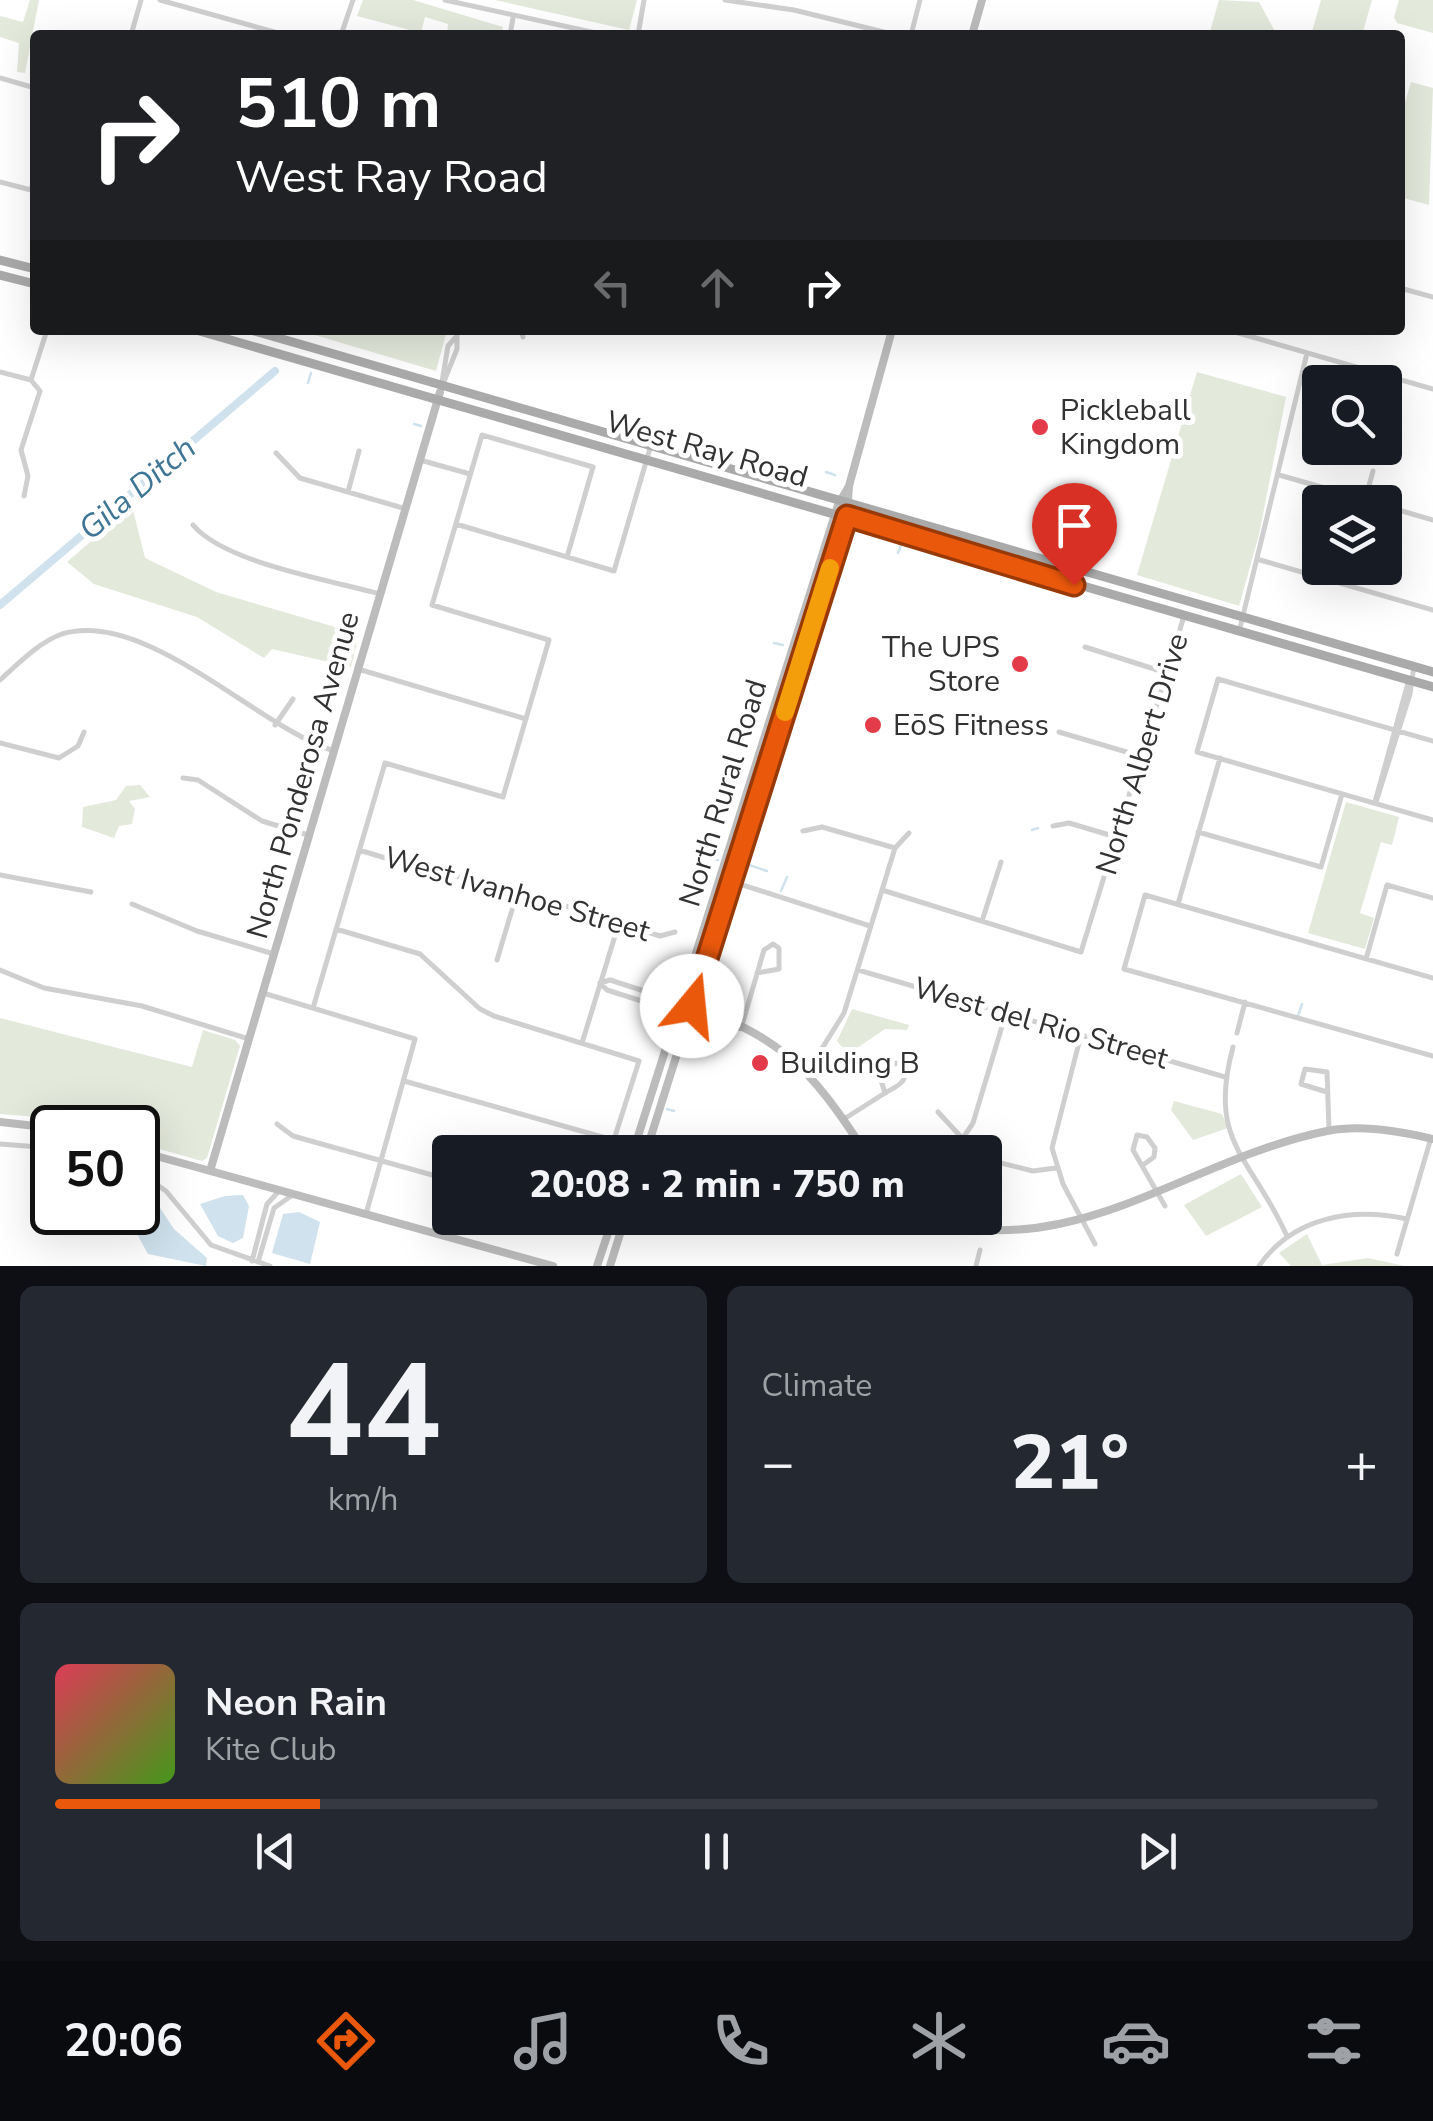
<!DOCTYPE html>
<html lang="en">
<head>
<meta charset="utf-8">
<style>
  body { margin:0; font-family:"Nunito Sans",sans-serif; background:#242831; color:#f1f3f6; height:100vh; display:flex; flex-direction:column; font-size:38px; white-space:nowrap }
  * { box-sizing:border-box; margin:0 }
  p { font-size:32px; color:#9ea1a6 }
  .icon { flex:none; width:55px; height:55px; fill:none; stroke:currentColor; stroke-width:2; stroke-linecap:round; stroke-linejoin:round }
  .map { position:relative; height:1266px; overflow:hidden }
  .sheet { display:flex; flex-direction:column; gap:20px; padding:20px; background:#0d0f14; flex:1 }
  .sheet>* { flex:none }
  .top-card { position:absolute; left:30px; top:30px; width:1375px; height:305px; border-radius:10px; box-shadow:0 10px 40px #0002; background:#202124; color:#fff; overflow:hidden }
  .tools { position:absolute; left:1302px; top:365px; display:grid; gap:20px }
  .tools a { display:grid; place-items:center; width:100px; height:100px; border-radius:10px; background:#171b24; box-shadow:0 10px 40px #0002; font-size:50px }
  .speed { position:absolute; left:30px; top:1105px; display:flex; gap:20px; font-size:50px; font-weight:700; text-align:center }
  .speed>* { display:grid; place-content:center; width:130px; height:130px; border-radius:50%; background:#171b24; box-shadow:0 10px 40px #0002; line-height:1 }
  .speed .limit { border:5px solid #111; border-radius:15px; background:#fff; color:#111 }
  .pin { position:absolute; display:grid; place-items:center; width:85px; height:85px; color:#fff; margin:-102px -42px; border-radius:50% 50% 50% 0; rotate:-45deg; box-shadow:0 0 10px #0007 }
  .pin .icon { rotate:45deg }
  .me { position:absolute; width:110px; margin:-55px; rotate:17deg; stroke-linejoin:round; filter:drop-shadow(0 0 8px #0008) }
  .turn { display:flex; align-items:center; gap:35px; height:210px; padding:0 40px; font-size:45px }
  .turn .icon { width:130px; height:130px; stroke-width:2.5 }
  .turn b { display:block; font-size:70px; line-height:85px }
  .lanes { display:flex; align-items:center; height:95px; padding:0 40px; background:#0003; justify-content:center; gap:50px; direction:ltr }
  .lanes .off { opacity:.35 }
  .big { font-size:75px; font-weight:800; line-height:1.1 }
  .sheet .tile { flex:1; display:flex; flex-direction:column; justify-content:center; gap:15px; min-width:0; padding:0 35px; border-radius:15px; background:#242831 }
  .sheet .dial { align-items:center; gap:0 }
  .dial b { font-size:130px; line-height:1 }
  .song { display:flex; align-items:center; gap:30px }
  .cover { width:120px; height:120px; border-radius:15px; background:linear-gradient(135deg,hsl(350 70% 55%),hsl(100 70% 35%)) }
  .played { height:10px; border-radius:5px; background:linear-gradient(90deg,#ea580c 20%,#363941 20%) }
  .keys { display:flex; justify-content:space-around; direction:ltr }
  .heat { display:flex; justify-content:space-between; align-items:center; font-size:55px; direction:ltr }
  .sheet .tiles { flex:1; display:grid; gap:20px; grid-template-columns:1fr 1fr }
  .tile:last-child { grid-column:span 2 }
  .trip { position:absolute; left:432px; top:1135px; width:570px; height:100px; border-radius:10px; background:#171b24; box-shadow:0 10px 40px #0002; font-weight:800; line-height:100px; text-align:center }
  .tabs { display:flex; height:160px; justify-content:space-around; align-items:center; background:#090b0e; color:#9ea1a6 }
  .tabs .icon { width:70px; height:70px }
  .tabs .on { color:#ea580c }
  .tabs b { font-size:45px; color:#f1f3f6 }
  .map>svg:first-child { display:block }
  .green { fill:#e3e9db }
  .water { fill:#cfe2ed }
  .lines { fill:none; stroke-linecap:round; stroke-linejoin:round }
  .stream { stroke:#cfe2ed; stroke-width:2.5 }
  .canal { stroke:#cfe2ed; stroke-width:8 }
  .street { stroke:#cfcfcf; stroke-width:5 }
  .secondary { stroke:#bcbcbc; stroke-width:8 }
  .primary { stroke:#aaa; stroke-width:9 }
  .route-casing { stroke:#983908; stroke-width:25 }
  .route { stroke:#ea580c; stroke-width:18 }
  .slow { stroke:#f59e0b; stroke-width:18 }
  .poi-dot { fill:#e33b4a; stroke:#fff; stroke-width:4 }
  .labels { text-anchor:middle; stroke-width:10; stroke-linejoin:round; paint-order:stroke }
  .poi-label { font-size:30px; fill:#323232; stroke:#fff; text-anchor:start }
  .street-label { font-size:30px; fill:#323232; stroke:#fff }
  .water-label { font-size:32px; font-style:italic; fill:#407695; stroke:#fff }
</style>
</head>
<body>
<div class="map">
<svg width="1433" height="1266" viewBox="0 0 1433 1266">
  <rect width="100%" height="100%" fill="#fff"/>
  <path class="green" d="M30,0h9l-14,73 -8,-1 2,-29 -19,-6v-21l23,6z
    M363,0h50l90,27 -2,8h-54l1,-11 -23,-7 -4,16 -64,-17z
    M495,0h142l-8,30z
    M1219,0l40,2 18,33h-68z
    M1321,0h51l-10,35h-51z
    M1399,0h34v33l-36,-10 -3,-6z
    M1411,82l22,6 -4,117 -29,-8v-77z
    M298,330h149l-11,41z
    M1197,372l89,25 -27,138 -20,71 -102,-31z
    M132,506l13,52 71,34 143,42 -8,33 -79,-18 -8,9 -67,-41 -103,-33 -27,-22z
    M140,785l10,12 -21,4 6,8 -3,15 -13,2 -5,12 -32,-11 1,-20 33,-7 10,-14z
    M1346,802l53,15 -7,28 -11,-3 -21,71 14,5 -9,31 -57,-16z
    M852,1009l57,16 -2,5 -22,-1 -37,25 -11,-13z
    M0,1018l192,49 11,-37 32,10 5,6 -33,112 -5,3 -64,-18v-15l-56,-1 -44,-10 -38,-3z
    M1174,1101l48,13 6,14 -35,12 -22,-30z
    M1241,1174l21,33 -56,29 -22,-31z
    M1307,1234l15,31 46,-7 37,8h-114l-12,-13z"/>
  <path class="water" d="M243,1195l6,11 -6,32 -10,5 -15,-7 -18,-32 25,-8z
    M152,1196l22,33 33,29 -1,8 -58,-12 -11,-20 11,-37z
    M299,1212l21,10 -10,42 -38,-11 11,-39z"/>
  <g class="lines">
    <path class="stream" d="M308,383l3,-10
      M414,424l7,2
      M826,472l9,3
      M898,553l3,-8
      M774,643l9,2
      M1032,830l6,-2
      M709,858l9,2
      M746,864l21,7
      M781,891l6,-14
      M1298,1016l4,-12
      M667,1109l7,2"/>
    <path class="canal" d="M0,605l275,-234"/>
    <path class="street" d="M160,0l125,35
      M445,0l160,35
      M725,0l69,10 102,25
      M131,35l10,-35
      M341,35l12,-35
      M510,35l3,-17
      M638,35l6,-35
      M911,35l9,-35
      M0,78l35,10
      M0,182l31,8 4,-14
      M1400,288l33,9
      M521,330l2,7
      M1228,330l205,59
      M0,372l31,8
      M31,380l16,-50
      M442,382l6,-36 7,-8
      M443,384l14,-35v-19
      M276,453l24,25 106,31
      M420,460l50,14
      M1279,475l95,27
      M348,492l11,-41
      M24,496l4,-20 -7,-26 19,-59 -9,-11
      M1365,500l8,-29
      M1385,506l48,14
      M456,524l158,47 37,-126
      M193,525c32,38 137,55 187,69
      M1260,560l173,50
      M1239,632l68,-279
      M1085,647l82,26
      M358,669l168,50
      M0,680c18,-16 39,-38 62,-46 84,-25 194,92 272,117
      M275,725l18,-26
      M1059,732l81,24
      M1433,741l-215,-62 -21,73 236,68
      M0,743l59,15 19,-12 6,-14
      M183,778l15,2 64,41 46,14
      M1375,802l33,-119
      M1376,802l34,-108 4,-28
      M1053,826l16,-3 47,14
      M803,831l19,-4 73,21
      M1198,832l123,35 21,-73
      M359,850l76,23 49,7 176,56 15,-4
      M0,875l91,17
      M721,878l149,48
      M882,890l199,62 103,-336
      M132,904l65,27 77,23
      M1178,904l42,-146
      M982,921l19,-59
      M336,929l84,25 60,55 14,7 145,45 -29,91
      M1366,959l21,-74 46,13
      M497,960l21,-70
      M0,970l44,18 98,18 107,33
      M858,970l367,107
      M1433,978l-288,-83 -21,74 309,87
      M600,983l10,-3 71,23
      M600,983l7,7 69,22
      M263,993l152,46 -49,175
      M313,1008l72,-245 118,34 46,-157 -117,-35 50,-170 111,32 -26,90
      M742,1025l22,-75 9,-6 6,4v21l-22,4
      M1237,1033l8,-31
      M1081,1035l-29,113 11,36 32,60
      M582,1043l37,-120
      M1233,1047c-26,96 18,109 54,189
      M896,1063l8,4c5,15 -7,19 -19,26l-6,-19z
      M808,1071l36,-58 51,-165 14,-15
      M404,1081l209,59
      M1327,1092l-26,-8 4,-15 22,3 2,58
      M938,1112l37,40
      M844,1119l41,-26
      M277,1124l16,12 157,44
      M961,1141l12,-18 33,-110
      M0,1144l52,4
      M985,1159l48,12 23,-3
      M1143,1165l11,-8 1,-9 -8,-11 -10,-2 -4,15 32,56
      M138,1172l28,19 45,54 59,21
      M588,1218h3
      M1397,1254l34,-116
      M252,1261l15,-57 12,-13
      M258,1262l16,-54 20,-14
      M976,1266l4,-16
      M1259,1266c34,-49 93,-59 148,-47"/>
    <path class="secondary" d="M972,35l10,-35
      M681,1003c98,31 129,64 184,149
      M678,1012l63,15
      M0,1122l53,6
      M138,1151l415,115
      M633,1152l205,-647 11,-19 43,-156
      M646,1152l201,-636 2,-30
      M210,1171l230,-779
      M921,1218c153,48 263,-58 406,-87 34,-7 73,0 106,8
      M597,1266l16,-48
      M610,1266l15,-48"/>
    <path class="primary" d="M0,260l35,9
      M0,275l35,9
      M196,330l1237,357
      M251,330l1182,342"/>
  </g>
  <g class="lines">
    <defs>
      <path id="route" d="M692,1006l155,-490 227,69"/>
    </defs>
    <use href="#route" class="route-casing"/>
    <use href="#route" class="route"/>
    <path class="slow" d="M785,712l45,-144"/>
  </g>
  <g class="poi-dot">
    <circle cx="1040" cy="427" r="10"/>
    <circle cx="1020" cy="664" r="10"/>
    <circle cx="873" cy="725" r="10"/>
    <circle cx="760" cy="1063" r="10"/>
  </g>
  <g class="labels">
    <g class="poi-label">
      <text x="1060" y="420">Pickleball<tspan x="1060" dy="34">Kingdom</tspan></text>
      <text x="1000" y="657" text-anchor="end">The UPS<tspan x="1000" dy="34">Store</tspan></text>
      <text x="893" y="735">EōS Fitness</text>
      <text x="780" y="1073">Building B</text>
    </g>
    <g class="street-label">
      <text transform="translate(707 449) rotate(16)" y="10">West Ray Road</text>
      <text transform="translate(1142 754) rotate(-73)" y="10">North Albert Drive</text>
      <text transform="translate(303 775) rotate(-74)" y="10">North Ponderosa Avenue</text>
      <text transform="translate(723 793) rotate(-73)" y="10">North Rural Road</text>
      <text transform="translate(517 894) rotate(16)" y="10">West Ivanhoe Street</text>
      <text transform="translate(1041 1023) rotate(16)" y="10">West del Rio Street</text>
    </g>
    <g class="water-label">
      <text transform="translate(137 488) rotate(-40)" y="11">Gila Ditch</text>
    </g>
  </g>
</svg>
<div class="tools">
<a><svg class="icon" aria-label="search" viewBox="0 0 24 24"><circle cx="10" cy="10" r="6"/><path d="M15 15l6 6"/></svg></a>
<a><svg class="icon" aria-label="layers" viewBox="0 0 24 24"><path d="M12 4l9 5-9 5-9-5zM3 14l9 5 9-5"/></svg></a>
</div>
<div class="speed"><div class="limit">50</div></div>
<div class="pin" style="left:1074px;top:585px;background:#d93025"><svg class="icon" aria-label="arrive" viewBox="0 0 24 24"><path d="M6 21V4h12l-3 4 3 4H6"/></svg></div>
<svg class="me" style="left:692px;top:1006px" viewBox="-20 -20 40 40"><circle r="19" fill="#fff"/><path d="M0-13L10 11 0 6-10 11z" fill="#ea580c"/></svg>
<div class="trip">20:08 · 2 min · 750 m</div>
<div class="top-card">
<div class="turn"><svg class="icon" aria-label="right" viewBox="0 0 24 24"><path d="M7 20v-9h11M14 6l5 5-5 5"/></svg><div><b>510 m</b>West Ray Road</div></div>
<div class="lanes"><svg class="icon off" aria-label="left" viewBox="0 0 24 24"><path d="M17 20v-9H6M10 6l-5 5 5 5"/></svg><svg class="icon off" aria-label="ahead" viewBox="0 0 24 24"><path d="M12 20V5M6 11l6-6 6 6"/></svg><svg class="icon" aria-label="right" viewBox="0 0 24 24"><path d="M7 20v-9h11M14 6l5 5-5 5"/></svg></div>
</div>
</div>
<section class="sheet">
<div class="tiles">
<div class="tile dial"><b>44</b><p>km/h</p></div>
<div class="tile"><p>Climate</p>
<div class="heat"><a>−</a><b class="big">21°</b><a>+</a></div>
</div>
<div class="tile">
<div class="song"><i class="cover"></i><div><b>Neon Rain</b><p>Kite Club</p></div></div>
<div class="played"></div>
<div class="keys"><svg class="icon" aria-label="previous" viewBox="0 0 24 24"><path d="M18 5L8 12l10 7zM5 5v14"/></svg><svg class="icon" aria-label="pause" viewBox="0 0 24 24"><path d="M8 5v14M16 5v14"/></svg><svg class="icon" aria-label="next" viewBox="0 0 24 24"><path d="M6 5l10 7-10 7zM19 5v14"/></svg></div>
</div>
</div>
</section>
<nav class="tabs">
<b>20:06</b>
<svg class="icon on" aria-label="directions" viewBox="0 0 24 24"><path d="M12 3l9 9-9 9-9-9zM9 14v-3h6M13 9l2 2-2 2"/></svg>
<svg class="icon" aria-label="music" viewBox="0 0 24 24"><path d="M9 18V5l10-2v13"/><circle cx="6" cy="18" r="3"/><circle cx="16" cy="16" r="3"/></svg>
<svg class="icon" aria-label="phone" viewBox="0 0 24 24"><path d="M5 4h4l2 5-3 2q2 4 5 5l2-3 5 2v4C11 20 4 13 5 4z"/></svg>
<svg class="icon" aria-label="climate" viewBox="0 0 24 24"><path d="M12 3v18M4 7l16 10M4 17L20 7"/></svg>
<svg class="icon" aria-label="car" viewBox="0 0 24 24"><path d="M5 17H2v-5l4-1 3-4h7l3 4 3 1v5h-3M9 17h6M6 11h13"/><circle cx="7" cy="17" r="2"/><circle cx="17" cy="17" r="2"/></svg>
<svg class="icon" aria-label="filters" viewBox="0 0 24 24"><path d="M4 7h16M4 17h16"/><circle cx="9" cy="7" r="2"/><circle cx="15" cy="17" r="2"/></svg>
</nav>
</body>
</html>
